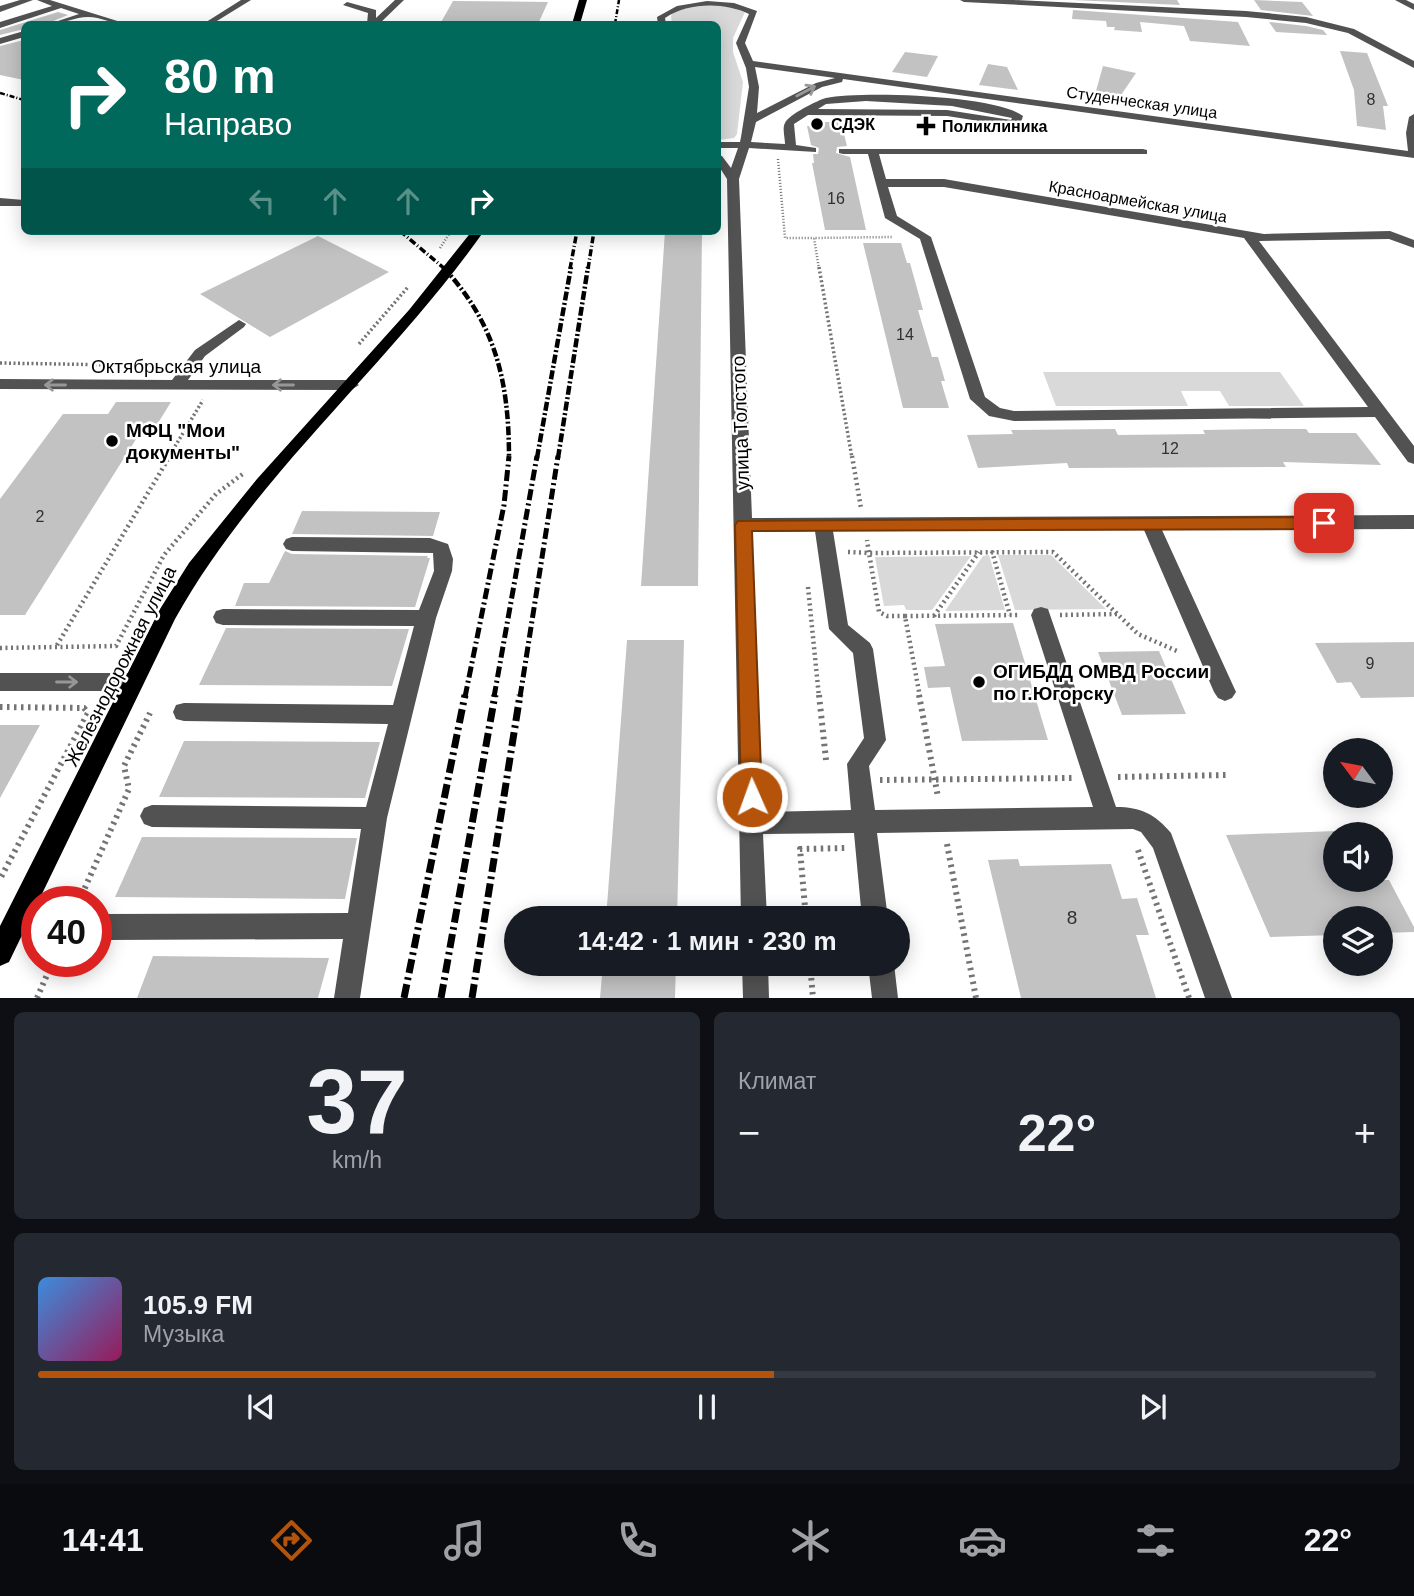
<!DOCTYPE html>
<html lang="ru">
<head>
<meta charset="utf-8">
<style>
  body { margin:0; font-family:Helvetica,sans-serif; background:#242831; color:#f1f3f6; height:100vh; display:flex; flex-direction:column; font-size:26px; white-space:nowrap }
  * { box-sizing:border-box; margin:0 }
  p { font-size:23px; color:#9ea1a6 }
  .icon { flex:none; width:38px; height:38px; fill:none; stroke:currentColor; stroke-width:2; stroke-linecap:round; stroke-linejoin:round }
  .map { position:relative; height:998px; overflow:hidden }
  .panel { display:flex; flex-direction:column; gap:14px; padding:14px; background:#0d0f14; flex:1 }
  .panel>* { flex:none }
  .guide { position:absolute; left:21px; top:21px; width:700px; height:214px; border-radius:10px; box-shadow:0 4px 18px #0003; background:#00695c; color:#fff; overflow:hidden }
  .needle { width:46px; rotate:302deg }
  .buttons { position:absolute; left:1323px; top:738px; display:grid; gap:14px }
  .buttons a { display:grid; place-items:center; width:70px; height:70px; border-radius:50%; background:#171b24; box-shadow:0 4px 18px #0003; font-size:35px }
  .speed { position:absolute; left:21px; top:886px; display:flex; gap:14px; font-size:35px; font-weight:700; text-align:center }
  .speed>* { display:grid; place-content:center; width:91px; height:91px; border-radius:50%; background:#171b24; box-shadow:0 4px 18px #0003; line-height:1 }
  .speed .limit { border:10px solid #d22; background:#fff; color:#111 }
  .pin { position:absolute; display:grid; place-items:center; width:60px; height:60px; color:#fff; margin:-30px; border-radius:14px; box-shadow:0 4px 10px #0006 }
  .me { position:absolute; width:77px; margin:-38px; rotate:358deg; stroke-linejoin:round; filter:drop-shadow(0 0 5px #0008) }
  .turn { display:flex; align-items:center; gap:24px; height:147px; padding:0 28px; font-size:32px }
  .turn .icon { width:91px; height:91px; stroke-width:2.5 }
  .turn b { display:block; font-size:49px; line-height:60px }
  .lanes { display:flex; align-items:center; height:66px; padding:0 28px; background:#0003; justify-content:center; gap:35px; direction:ltr }
  .lanes .off { opacity:.35 }
  .big { font-size:52px; font-weight:700; line-height:1.1 }
  .panel .card { flex:1; display:flex; flex-direction:column; justify-content:center; gap:10px; min-width:0; padding:0 24px; border-radius:10px; background:#242831 }
  .panel .dial { align-items:center; gap:0 }
  .dial b { font-size:91px; line-height:1 }
  .song { display:flex; align-items:center; gap:21px }
  .cover { width:84px; height:84px; border-radius:10px; background:linear-gradient(135deg,hsl(210 70% 55%),hsl(330 70% 35%)) }
  .played { height:7px; border-radius:4px; background:linear-gradient(90deg,#b45309 55%,#363941 55%) }
  .keys { display:flex; justify-content:space-around; direction:ltr }
  .heat { display:flex; justify-content:space-between; align-items:center; font-size:38px; direction:ltr }
  .panel .tiles { flex:1; display:grid; gap:14px; grid-template-columns:1fr 1fr }
  .card:last-child { grid-column:span 2 }
  .trip { position:absolute; left:504px; top:906px; width:406px; height:70px; border-radius:35px; background:#171b24; box-shadow:0 4px 18px #0003; font-weight:700; line-height:70px; text-align:center }
  .tabs { display:flex; height:112px; justify-content:space-around; align-items:center; background:#090b0e; color:#9ea1a6 }
  .tabs .icon { width:49px; height:49px }
  .tabs .selected { color:#b45309 }
  .tabs b { font-size:32px; color:#f1f3f6 }
  .map>svg:first-child { display:block }
  .green { fill:#d9d9d9 }
  .building { fill:#c2c2c2 }
  .lines { fill:none; stroke-linecap:round; stroke-linejoin:round }
  .path-far3 { stroke:#747474; stroke-width:2.5; stroke-dasharray:1 2; stroke-linecap:butt }
  .path-far2 { stroke:#747474; stroke-width:3.5; stroke-dasharray:2 2.5; stroke-linecap:butt }
  .path-far1 { stroke:#747474; stroke-width:4.5; stroke-dasharray:2 3.5; stroke-linecap:butt }
  .path { stroke:#747474; stroke-width:6; stroke-dasharray:2.5 4.5; stroke-linecap:butt }
  .minor { fill:#525252; fill-rule:evenodd }
  .major { fill:#000; fill-rule:evenodd }
  .rail-far4 { stroke:#000; stroke-width:2.5; stroke-dasharray:5 2 1 2; stroke-linecap:butt }
  .rail-far3 { stroke:#000; stroke-width:3.5; stroke-dasharray:7 2.5 1 2.5; stroke-linecap:butt }
  .rail-far2 { stroke:#000; stroke-width:4.5; stroke-dasharray:9 2.5 2 2.5; stroke-linecap:butt }
  .rail-far1 { stroke:#000; stroke-width:5; stroke-dasharray:11 3.5 2 3.5; stroke-linecap:butt }
  .rail { stroke:#000; stroke-width:7; stroke-dasharray:14 4.5 2.5 4.5; stroke-linecap:butt }
  .oneway { stroke:#979797 }
  .route { fill:#b45309; stroke:#753606; stroke-width:2 }
  .poi-dot { fill:#000; stroke:#fff; stroke-width:2.5 }
  .labels { text-anchor:middle; stroke-width:5; stroke-linejoin:round; paint-order:stroke }
  .number-label { font-size:16px; fill:#303030 }
  .far-street-label { font-size:16px; fill:#000; stroke:#fff }
  .far-poi-label { font-size:16px; font-weight:bold; fill:#000; stroke:#fff; text-anchor:start }
  .street-label { font-size:19px; fill:#000; stroke:#fff }
  .poi-label { font-size:19px; font-weight:bold; fill:#000; stroke:#fff; text-anchor:start }
  .near-number-label { font-size:19px; fill:#303030 }
</style>
</head>
<body>
<div class="map">
<svg width="1414" height="998" viewBox="0 0 1414 998">
  <rect width="100%" height="100%" fill="#fff"/>
  <path class="green" d="M698,5l28,1 19,6 -12,26v14l10,30 -6,52 -3,4 -16,2v-116h-46l-1,-8 3,-4z
    M1043,372h237l24,34h-75l-9,-15h-39l7,15h-132z
    M989,555l16,55 -60,1 38,-55z
    M998,555h53l55,54 -91,1z
    M971,556l-39,54h-26l-2,-5 -20,1 -9,-49z"/>
  <path class="building" d="M1073,0h104l3,5z
    M1254,0l48,2 11,14 -52,-6z
    M453,1l95,1 -10,22h-98z
    M1073,10l165,12 12,24 -60,-5 -6,-15 -44,-4 2,10 -28,-2 1,-3h-8l-1,-6 -34,-2z
    M58,12l10,3 -22,9h-22v5l-24,6v-5z
    M1269,22l37,4 17,4 4,5 -51,-3z
    M24,40v40l-24,-5v-29z
    M1340,51l27,2 21,53h-5l3,24 -29,-4 -3,-36z
    M905,52l33,4 -11,21 -35,-5z
    M988,64l19,3 11,23 -39,-5z
    M1103,66l33,7 -19,28 -23,-3z
    M813,122h28l6,24 -10,1 -1,6 14,4 16,73h-41l-13,-67h2l-1,-9h5l1,-6 -8,-3 -4,-19h7z
    M665,231h37l-4,355h-57z
    M318,236l71,36 -119,65 -70,-43z
    M863,243h38l6,20h3l13,47h-5l14,47h6l7,24h-4l8,27h-46z
    M116,402h55l-21,34h-12l-113,179h-25v-116l63,-85h45z
    M1115,429l3,6 87,-1 -2,-4 63,-1h40l3,4h47l25,32 -98,-3 3,5 -217,1 -2,-5 -89,5 -11,-33 46,-1 -2,-4z
    M302,511l138,1 -7,24 -141,-2z
    M285,551l7,3 136,2 -1,2h3l-15,49 -180,-1 9,-23h25z
    M1013,623l35,117 -86,1 -12,-54 -22,1 -4,-21 21,-1 -10,-42z
    M226,628l183,1 -17,57 -193,-1z
    M627,640h57l-7,279h-71z
    M1414,642v55l-53,1 -10,-16 -14,1 -22,-40z
    M1159,651l27,63 -64,1 -24,-63z
    M0,725h40l-40,73z
    M184,741l196,1 -15,56 -206,-1z
    M1335,831v49h54l25,47v5l-33,1v-14h-46v16l-65,2 -44,-102z
    M142,837l215,1 -12,61 -230,-2z
    M1018,859l2,7 91,-2 11,35 15,-1 12,37h-13l20,63h-135l-33,-138z
    M153,956l176,2 -11,40h-181z
    M603,964h73l-1,34h-75z"/>
  <g class="lines">
    <path class="path-far3" d="M778,159l7,79h29
      M440,248l11,-17
      M819,269l-5,-31 78,-1"/>
    <path class="path-far2" d="M819,267l33,191
      M359,344l49,-57
      M0,363l118,2
      M168,458l35,-58"/>
    <path class="path-far1" d="M852,456l9,52
      M992,551l18,64
      M848,552l21,1 -2,-13
      M808,587l11,110
      M1060,615l57,-1
      M905,616h-18l-8,-4 -10,-59 184,-1 85,82 39,17
      M934,616l45,-64
      M57,645l113,-189
      M0,648l116,-2 48,-91 52,-61 28,-21
      M920,697l-15,-81 115,-1"/>
    <path class="path" d="M819,695l7,65
      M919,695l19,102
      M0,707l84,1 4,5 -88,166
      M1118,777l111,-2
      M880,780l194,-2
      M947,844l29,154
      M1138,850l51,148
      M79,901l50,-112 -5,-23 26,-53
      M806,919l-6,-70 46,-1
      M810,964l3,34
      M37,998l16,-37"/>
    <path class="minor" d="M20,0h13l-33,12v-6z
      M37,0h13l77,24c-14,1 -25,-7 -39,-7 -13,0 -25,7 -39,7l30,-10 -18,-6 -61,20v-6l52,-16z
      M241,0h10l-39,24h-9z
      M395,0h9l-25,24h-12l1,-11 -25,-8 4,-3 29,8v8z
      M960,0h54l232,11 60,6 48,12 60,32v7l-66,-35 -42,-10 -60,-6 -282,-15z
      M1395,0h11l8,4v6z
      M707,1l27,2 23,8 -12,32 8,18 655,90 -2,-18 3,-16 5,-3v44l-571,-79 -1,3 -20,5 -66,35 -5,20 34,2c0,-6 -3,-16 0,-21 3,-8 33,-23 41,-25 36,-7 169,-3 197,18l-3,9 -9,1 -64,-10 -139,-1 -14,9 2,21 20,3v4l-67,-4 -10,31 13,339 662,-3v14l-252,1 74,162 -4,6 -7,3 -7,-3 -4,-6 -70,-162 -311,1 15,94 22,18 3,6 13,91 -17,26 6,44 218,-3 -62,-192 3,-6 7,-2 7,2 68,198c25,0 39,7 55,26l61,165h-27l-52,-150 -12,-16 -8,-3 -256,4 11,86h-26l-8,-86 -91,1 4,85h-26l-14,-740 -9,-14v-10l4,1 9,12 7,-20h-20v-6h22l1,-5 8,-50 -3,-19 -10,-25 13,-29c-24,-12 -61,-12 -84,4l1,6h-8l-1,-7 20,-11zM755,67l80,11 -19,5 -59,30 2,-26zM866,101l86,5 60,12 -1,2 -64,-10 -129,-1 8,-5zM815,531l14,98 24,24 11,85 -17,26 4,46 -88,2 -11,-280z
      M24,31v6l-24,7v-6z
      M839,149h304l4,1v4h-268l7,25h58l320,55 126,-3 24,9v8l-25,-9 -130,2 155,205v18l-6,-2 -33,-45 -361,4 -25,-5 -19,-17 -50,-160 -35,-21 -17,-64h-25l-4,-1zM888,187h56l300,51 124,169 -354,4 -14,-3 -15,-11 -54,-160 -34,-21z
      M0,198l24,2v6h-24z
      M239,320l7,4 -2,3 -39,29 -17,24h163l8,5 -8,5 -351,-1v-10l172,1 23,-30z
      M292,537l138,1 18,6 5,15 -1,12 -16,47 -49,200 -27,180h-26l9,-59 -237,1 -10,-6 1,-16 9,-4 242,-1 13,-84 -209,-2 -8,-3 -4,-8 4,-8 8,-3 214,2 22,-83 -204,-3 -8,-2 -3,-7 3,-7 8,-2 209,2 21,-79 -191,-1 -7,-2 -3,-6 3,-6 7,-2 196,1 15,-39 -1,-18 -141,-2 -6,-2 -3,-5 3,-5z
      M0,673h133l7,3 3,6 -3,6 -7,3h-133z
      M742,964h26l1,34h-26z
      M868,964h26l4,34h-26z"/>
    <path class="major" d="M579,0h8l-7,24h-8z
      M472,231h12c-95,135 -228,243 -309,388l-166,343 -9,4v-40l160,-317 29,-46 68,-84 152,-169z"/>
    <path class="rail-far4" d="M615,24l4,-24
      M0,93l24,7"/>
    <path class="rail-far3" d="M400,231l45,38
      M570,269l7,-38
      M588,269l6,-38"/>
    <path class="rail-far2" d="M443,267c53,57 66,115 66,191
      M537,458l34,-191
      M558,458l30,-191"/>
    <path class="rail-far1" d="M465,697l39,-192 5,-49
      M494,697l43,-241
      M520,697l38,-241"/>
    <path class="rail" d="M404,998l61,-303
      M441,998l54,-303
      M472,998l48,-303"/>
  </g>
  <defs><path id="oneway-shaft" d="M-6 0H5M1.5-3L5.5 0L1.5 3" fill="none" stroke-width="1.6" stroke-linecap="round" stroke-linejoin="round" transform="scale(1.75)"/></defs>
  <g class="oneway">
    <use href="#oneway-shaft" transform="translate(806 91) rotate(-28)"/>
    <use href="#oneway-shaft" transform="translate(55 385) rotate(-180)"/>
    <use href="#oneway-shaft" transform="translate(283 385) rotate(-180)"/>
    <use href="#oneway-shaft" transform="translate(67 682)"/>
  </g>
  <path class="route" d="M1324,517l8,6 -8,6 -572,2 10,266 -3,7 -7,3 -8,-3 -3,-7 -6,-272 3,-4z"/>
  <g class="poi-dot">
    <circle cx="817" cy="124" r="7"/>
    <path d="M922.5 115.5h7v7h7v7h-7v7h-7v-7h-7v-7h7z"/>
    <circle cx="112" cy="441" r="7"/>
    <circle cx="979" cy="682" r="7"/>
  </g>
  <g class="labels">
    <g class="number-label">
      <text x="1371" y="105">8</text>
      <text x="836" y="204">16</text>
      <text x="905" y="340">14</text>
      <text x="1170" y="454">12</text>
      <text x="40" y="522">2</text>
      <text x="1370" y="669">9</text>
    </g>
    <g class="far-street-label">
      <text transform="translate(1142 102) rotate(8)" y="6">Студенческая улица</text>
      <text transform="translate(1138 201) rotate(10)" y="6">Красноармейская улица</text>
    </g>
    <g class="far-poi-label">
      <text x="831" y="130">СДЭК</text>
      <text x="942" y="132">Поликлиника</text>
    </g>
    <g class="street-label">
      <text x="176" y="373">Октябрьская улица</text>
      <text transform="translate(740 423) rotate(-92)" y="7">улица Толстого</text>
      <text transform="translate(120 666) rotate(-63)" y="7">Железнодорожная улица</text>
    </g>
    <g class="poi-label">
      <text x="126" y="437">МФЦ "Мои<tspan x="126" dy="22">документы"</tspan></text>
      <text x="993" y="678">ОГИБДД ОМВД России<tspan x="993" dy="22">по г.Югорску</tspan></text>
    </g>
    <g class="near-number-label">
      <text x="1072" y="924">8</text>
    </g>
  </g>
</svg>
<div class="buttons">
<a><svg class="needle" viewBox="-14 -14 28 28"><path d="M0-13l5 13h-10z" fill="#e53935"/><path d="M0 13l5-13h-10z" fill="#9ea1a6"/></svg></a>
<a><svg class="icon" aria-label="sound" viewBox="0 0 24 24"><path d="M4 9h4l5-4v14l-5-4H4zM17 9q2 3 0 6"/></svg></a>
<a><svg class="icon" aria-label="layers" viewBox="0 0 24 24"><path d="M12 4l9 5-9 5-9-5zM3 14l9 5 9-5"/></svg></a>
</div>
<div class="speed"><div class="limit">40</div></div>
<div class="pin" style="left:1324px;top:523px;background:#d93025"><svg class="icon" aria-label="arrive" viewBox="0 0 24 24"><path d="M6 21V4h12l-3 4 3 4H6"/></svg></div>
<svg class="me" style="left:752px;top:797px" viewBox="-20 -20 40 40"><circle r="17" fill="#b45309" stroke="#fff" stroke-width="3"/><path d="M0-11L8 9 0 5-8 9z" fill="#fff"/></svg>
<div class="trip">14:42 · 1 мин · 230 m</div>
<div class="guide">
<div class="turn"><svg class="icon" aria-label="right" viewBox="0 0 24 24"><path d="M7 20v-9h11M14 6l5 5-5 5"/></svg><div><b>80 m</b>Направо</div></div>
<div class="lanes"><svg class="icon off" aria-label="left" viewBox="0 0 24 24"><path d="M17 20v-9H6M10 6l-5 5 5 5"/></svg><svg class="icon off" aria-label="ahead" viewBox="0 0 24 24"><path d="M12 20V5M6 11l6-6 6 6"/></svg><svg class="icon off" aria-label="ahead" viewBox="0 0 24 24"><path d="M12 20V5M6 11l6-6 6 6"/></svg><svg class="icon" aria-label="right" viewBox="0 0 24 24"><path d="M7 20v-9h11M14 6l5 5-5 5"/></svg></div>
</div>
</div>
<section class="panel">
<div class="tiles">
<div class="card dial"><b>37</b><p>km/h</p></div>
<div class="card"><p>Климат</p>
<div class="heat"><a>−</a><b class="big">22°</b><a>+</a></div>
</div>
<div class="card">
<div class="song"><i class="cover"></i><div><b>105.9 FM</b><p>Музыка</p></div></div>
<div class="played"></div>
<div class="keys"><svg class="icon" aria-label="previous" viewBox="0 0 24 24"><path d="M18 5L8 12l10 7zM5 5v14"/></svg><svg class="icon" aria-label="pause" viewBox="0 0 24 24"><path d="M8 5v14M16 5v14"/></svg><svg class="icon" aria-label="next" viewBox="0 0 24 24"><path d="M6 5l10 7-10 7zM19 5v14"/></svg></div>
</div>
</div>
</section>
<nav class="tabs">
<b>14:41</b>
<svg class="icon selected" aria-label="directions" viewBox="0 0 24 24"><path d="M12 3l9 9-9 9-9-9zM9 14v-3h6M13 9l2 2-2 2"/></svg>
<svg class="icon" aria-label="music" viewBox="0 0 24 24"><path d="M9 18V5l10-2v13"/><circle cx="6" cy="18" r="3"/><circle cx="16" cy="16" r="3"/></svg>
<svg class="icon" aria-label="phone" viewBox="0 0 24 24"><path d="M5 4h4l2 5-3 2q2 4 5 5l2-3 5 2v4C11 20 4 13 5 4z"/></svg>
<svg class="icon" aria-label="climate" viewBox="0 0 24 24"><path d="M12 3v18M4 7l16 10M4 17L20 7"/></svg>
<svg class="icon" aria-label="car" viewBox="0 0 24 24"><path d="M5 17H2v-5l4-1 3-4h7l3 4 3 1v5h-3M9 17h6M6 11h13"/><circle cx="7" cy="17" r="2"/><circle cx="17" cy="17" r="2"/></svg>
<svg class="icon" aria-label="filters" viewBox="0 0 24 24"><path d="M4 7h16M4 17h16"/><circle cx="9" cy="7" r="2"/><circle cx="15" cy="17" r="2"/></svg>
<b>22°</b>
</nav>
</body>
</html>
